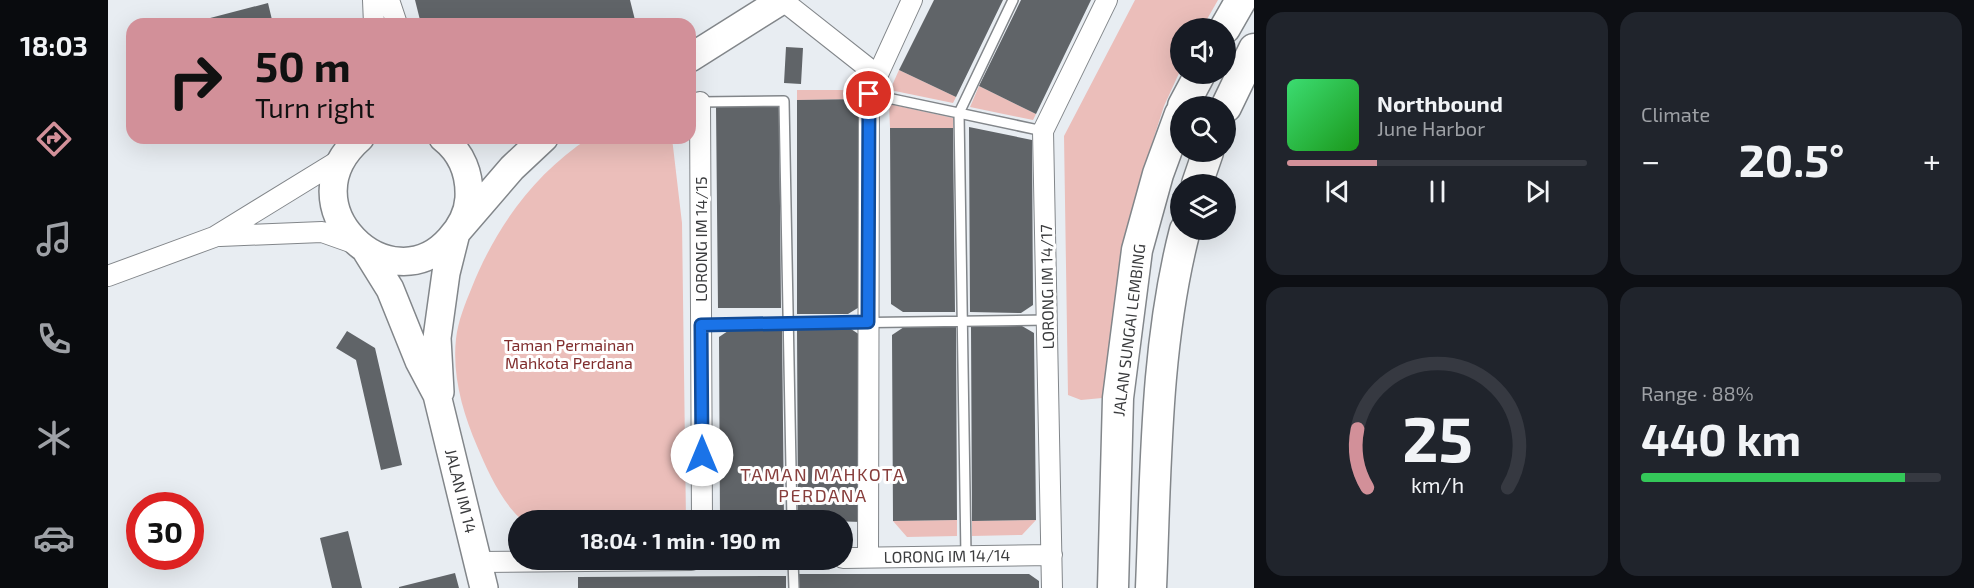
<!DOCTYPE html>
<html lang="en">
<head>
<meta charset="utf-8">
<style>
  body { margin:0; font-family:"Exo 2",sans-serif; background:#20242c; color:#f1f3f6; height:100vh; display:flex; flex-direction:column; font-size:22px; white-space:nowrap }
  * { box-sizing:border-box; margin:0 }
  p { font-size:20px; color:#9ea1a6 }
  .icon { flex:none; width:33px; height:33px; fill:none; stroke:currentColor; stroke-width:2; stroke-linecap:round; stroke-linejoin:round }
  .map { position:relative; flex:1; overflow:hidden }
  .side { display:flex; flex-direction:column; gap:12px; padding:12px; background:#0d0f14; width:720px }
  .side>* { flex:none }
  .hud { position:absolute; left:18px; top:18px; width:570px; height:126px; border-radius:18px; box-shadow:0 6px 24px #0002; background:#d29099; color:#111; overflow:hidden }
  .tools { position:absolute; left:1062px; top:18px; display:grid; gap:12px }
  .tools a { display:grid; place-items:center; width:66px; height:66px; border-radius:50%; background:#171b24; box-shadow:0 6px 24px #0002; font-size:30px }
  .speed { position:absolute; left:18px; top:492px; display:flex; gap:12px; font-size:30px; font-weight:700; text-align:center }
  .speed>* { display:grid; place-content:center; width:78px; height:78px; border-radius:50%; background:#171b24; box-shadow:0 6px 24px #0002; line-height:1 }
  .speed .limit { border:9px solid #d22; background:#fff; color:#111 }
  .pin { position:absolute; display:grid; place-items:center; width:51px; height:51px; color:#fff; margin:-26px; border:3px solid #fff; border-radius:50%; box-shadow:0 2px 6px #0007 }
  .me { position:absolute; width:66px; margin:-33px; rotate:0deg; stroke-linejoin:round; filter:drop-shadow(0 0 4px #0008) }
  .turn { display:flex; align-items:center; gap:21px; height:126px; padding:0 30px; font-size:27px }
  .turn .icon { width:78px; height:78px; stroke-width:2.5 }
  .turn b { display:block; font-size:42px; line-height:51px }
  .big { font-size:45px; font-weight:700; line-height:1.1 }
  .side .tile { flex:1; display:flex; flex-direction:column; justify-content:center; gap:9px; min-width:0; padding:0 21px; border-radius:18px; background:#20242c }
  .side .dial { align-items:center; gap:0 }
  .dial svg { height:156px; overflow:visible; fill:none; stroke:#363941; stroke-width:7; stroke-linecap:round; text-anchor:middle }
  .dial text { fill:#f1f3f6; stroke:none }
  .song { display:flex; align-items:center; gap:18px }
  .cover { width:72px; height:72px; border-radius:9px; background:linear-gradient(135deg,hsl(140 70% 55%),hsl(120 70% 35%)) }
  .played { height:6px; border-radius:3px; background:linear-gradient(90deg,#d29099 30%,#363941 30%) }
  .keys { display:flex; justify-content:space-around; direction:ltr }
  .heat { display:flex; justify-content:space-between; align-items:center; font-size:33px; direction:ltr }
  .charge { height:9px; border-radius:4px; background:linear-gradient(90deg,#34c759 88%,#363941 0) }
  .side .tiles { flex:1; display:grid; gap:12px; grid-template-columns:repeat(2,1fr) }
  .trip { position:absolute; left:400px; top:510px; width:345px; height:60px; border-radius:30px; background:#171b24; box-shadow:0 6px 24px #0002; font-weight:700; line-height:60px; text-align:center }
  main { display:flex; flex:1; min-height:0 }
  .menu { display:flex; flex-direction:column; width:108px; justify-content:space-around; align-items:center; background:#090b0e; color:#9ea1a6 }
  .menu .icon { width:42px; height:42px }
  .menu .selected { color:#d29099 }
  .menu b { font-size:27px; color:#f1f3f6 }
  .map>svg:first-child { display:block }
  .green { fill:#ebbeba }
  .building { fill:#606468 }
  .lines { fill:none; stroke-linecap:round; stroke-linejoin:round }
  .lane-casing { stroke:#82868a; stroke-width:12 }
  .street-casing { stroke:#82868a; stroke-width:22 }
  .secondary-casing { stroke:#82868a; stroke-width:30 }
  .primary-casing { stroke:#82868a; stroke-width:33 }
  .lane { stroke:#fff; stroke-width:9 }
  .street { stroke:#fff; stroke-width:20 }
  .secondary { stroke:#fff; stroke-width:27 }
  .primary { stroke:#fff; stroke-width:30 }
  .route-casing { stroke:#114b97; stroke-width:15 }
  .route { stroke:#1a73e8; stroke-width:10 }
  .labels { text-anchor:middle; stroke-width:6; stroke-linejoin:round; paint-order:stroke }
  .street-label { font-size:16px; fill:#3b3c3e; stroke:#fff }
  .park-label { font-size:16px; fill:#802d2d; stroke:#fff }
  .neighbourhood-label { font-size:18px; letter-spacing:1.5px; fill:#873e3c; stroke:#fff }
</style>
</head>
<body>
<main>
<nav class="menu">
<b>18:03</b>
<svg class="icon selected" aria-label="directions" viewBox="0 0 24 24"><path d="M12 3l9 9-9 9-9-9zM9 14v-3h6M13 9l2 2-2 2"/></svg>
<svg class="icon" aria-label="music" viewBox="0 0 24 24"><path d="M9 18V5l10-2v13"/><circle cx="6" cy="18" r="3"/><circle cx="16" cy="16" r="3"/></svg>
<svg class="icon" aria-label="phone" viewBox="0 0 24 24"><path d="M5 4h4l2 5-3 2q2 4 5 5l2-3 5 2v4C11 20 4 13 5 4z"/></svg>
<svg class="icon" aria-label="climate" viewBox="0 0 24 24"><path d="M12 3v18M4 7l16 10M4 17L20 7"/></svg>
<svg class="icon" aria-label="car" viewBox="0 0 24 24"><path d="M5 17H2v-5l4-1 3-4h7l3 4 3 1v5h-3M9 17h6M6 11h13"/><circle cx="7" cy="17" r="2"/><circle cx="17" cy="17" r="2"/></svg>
</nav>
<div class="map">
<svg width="1146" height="588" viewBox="0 0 1146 588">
  <rect width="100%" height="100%" fill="#e8edf2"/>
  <path class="green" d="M1027,0h83l-16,28h-22v43l-16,35 -19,59 -24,108 -15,116 -4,9 -21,2 -13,-5 -4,-259z
    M791,70l57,27 -3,6 -63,-13z
    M871,86l57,28 -3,6 -63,-13z
    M689,90h63v9l-63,1z
    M781,104l64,14v10h-63z
    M481,138h83l10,85 4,297h-164c-20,-17 -35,-50 -45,-74 -14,-33 -25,-70 -21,-107 2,-18 9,-35 16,-52 24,-60 62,-113 117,-149z
    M849,520v16l-50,1 -14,-16z
    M928,520l-14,15 -50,1v-15z"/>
  <path class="building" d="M307,0h215l6,24h-215z
    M826,0h69l-47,97 -57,-27z
    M913,0h70l-55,114 -57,-28z
    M160,3l5,21h-82v-1z
    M678,47l17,1 -2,36 -17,-1z
    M752,99l1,207 -13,8h-51v-214z
    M671,105l2,203h-63l-2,-202z
    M861,127l63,13 1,165 -12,8 -51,-1z
    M782,128h63l2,184h-52l-12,-8z
    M848,326l1,194 -64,1 -1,-186 12,-8z
    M914,326l12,7 2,187 -64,1 -1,-194z
    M740,327l12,8 2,187 -64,-2 -1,-192z
    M674,328l2,192h-64l-1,-183 12,-8z
    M239,331l28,17 27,117 -21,5 -25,-110 -20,-12z
    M240,531l14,57h-30l-12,-50z
    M347,573l4,15h-60v-1z
    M691,574h230l10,7v7h-240z
    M678,576v12h-208v-11z"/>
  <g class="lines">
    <defs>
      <path id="lane" d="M761,94l174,37
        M592,102l84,-1 8,419
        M593,325l346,-5
        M858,556l-7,-443 54,-113
        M685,560l1,28"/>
      <path id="street" d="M265,0l1,24
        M281,0l8,24
        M674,0l95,75
        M592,102l2,418
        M112,236l102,-4 34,12
        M0,276l106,-39 127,-78
        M760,557l1,-463 43,-94
        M735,558l209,-3
        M370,562l213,-2
        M944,588l-9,-457 64,-131"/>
      <path id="secondary" d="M582,58l92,-58
        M252,138c-77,67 30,169 90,101 10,-11 18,-25 19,-41 1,-23 -7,-45 -26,-60
        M259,252l23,37 29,72 18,34 47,193
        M332,392l-3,-54 9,-65 10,-40 56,-65 32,-30"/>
      <path id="primary" d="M1117,28l16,-28
        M1075,106l17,-32
        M1118,107l28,-58
        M1089,184l11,-32
        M1005,588l5,-190 19,-148 21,-76 22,-60
        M1043,588c5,-119 4,-242 34,-358"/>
    </defs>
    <use href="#lane" class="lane-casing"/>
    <use href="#street" class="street-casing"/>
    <use href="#secondary" class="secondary-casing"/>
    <use href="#primary" class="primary-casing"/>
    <use href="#lane" class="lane"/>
    <use href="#street" class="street"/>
    <use href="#secondary" class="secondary"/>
    <use href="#primary" class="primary"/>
  </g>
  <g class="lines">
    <defs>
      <path id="route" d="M594,455l-1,-130 167,-3 1,-228"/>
    </defs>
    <use href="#route" class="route-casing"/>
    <use href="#route" class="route"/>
  </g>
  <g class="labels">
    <g class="street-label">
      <text transform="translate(593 239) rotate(-90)" y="6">LORONG IM 14/15</text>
      <text transform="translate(939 287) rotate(-91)" y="6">LORONG IM 14/17</text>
      <text transform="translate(1021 330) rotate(-83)" y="6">JALAN SUNGAI LEMBING</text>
      <text transform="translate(353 491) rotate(76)" y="6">JALAN IM 14</text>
      <text transform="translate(839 556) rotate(-1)" y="6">LORONG IM 14/14</text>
    </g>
    <g class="park-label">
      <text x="461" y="351">Taman Permainan<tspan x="461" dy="18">Mahkota Perdana</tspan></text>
    </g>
    <g class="neighbourhood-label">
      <text x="715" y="481">TAMAN MAHKOTA<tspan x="715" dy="21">PERDANA</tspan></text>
    </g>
  </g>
</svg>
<div class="tools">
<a><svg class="icon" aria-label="sound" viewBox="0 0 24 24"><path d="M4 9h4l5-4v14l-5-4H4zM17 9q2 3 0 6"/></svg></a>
<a><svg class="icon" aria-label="search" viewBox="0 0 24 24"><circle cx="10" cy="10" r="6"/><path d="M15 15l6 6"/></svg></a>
<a><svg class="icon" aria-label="layers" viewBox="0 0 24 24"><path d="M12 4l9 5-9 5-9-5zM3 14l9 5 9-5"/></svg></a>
</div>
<div class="speed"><div class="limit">30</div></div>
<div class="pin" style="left:761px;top:94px;background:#d93025"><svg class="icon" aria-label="arrive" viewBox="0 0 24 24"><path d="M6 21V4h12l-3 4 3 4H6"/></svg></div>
<svg class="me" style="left:594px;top:455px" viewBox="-20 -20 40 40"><circle r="19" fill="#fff"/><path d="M0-13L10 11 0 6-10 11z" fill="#1a73e8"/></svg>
<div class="trip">18:04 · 1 min · 190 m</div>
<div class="hud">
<div class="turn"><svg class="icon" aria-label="right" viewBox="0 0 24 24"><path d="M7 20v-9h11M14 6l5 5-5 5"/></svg><div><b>50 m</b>Turn right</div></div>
</div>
</div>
<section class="side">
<div class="tiles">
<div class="tile">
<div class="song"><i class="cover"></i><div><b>Northbound</b><p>June Harbor</p></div></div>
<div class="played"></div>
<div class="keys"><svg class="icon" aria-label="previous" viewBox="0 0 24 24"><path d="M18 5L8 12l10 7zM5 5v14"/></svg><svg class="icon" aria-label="pause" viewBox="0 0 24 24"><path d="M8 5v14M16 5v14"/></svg><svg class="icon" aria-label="next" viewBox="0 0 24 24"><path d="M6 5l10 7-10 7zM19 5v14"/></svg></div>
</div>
<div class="tile"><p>Climate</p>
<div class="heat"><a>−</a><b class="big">20.5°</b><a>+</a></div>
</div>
<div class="tile dial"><svg viewBox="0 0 100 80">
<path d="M14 69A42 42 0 1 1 86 69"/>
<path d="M14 69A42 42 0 0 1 9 39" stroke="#d29099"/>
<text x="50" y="56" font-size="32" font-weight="700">25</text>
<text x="50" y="72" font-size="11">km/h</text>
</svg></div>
<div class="tile"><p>Range · 88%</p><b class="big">440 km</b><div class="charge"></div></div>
</div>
</section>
</main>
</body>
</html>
